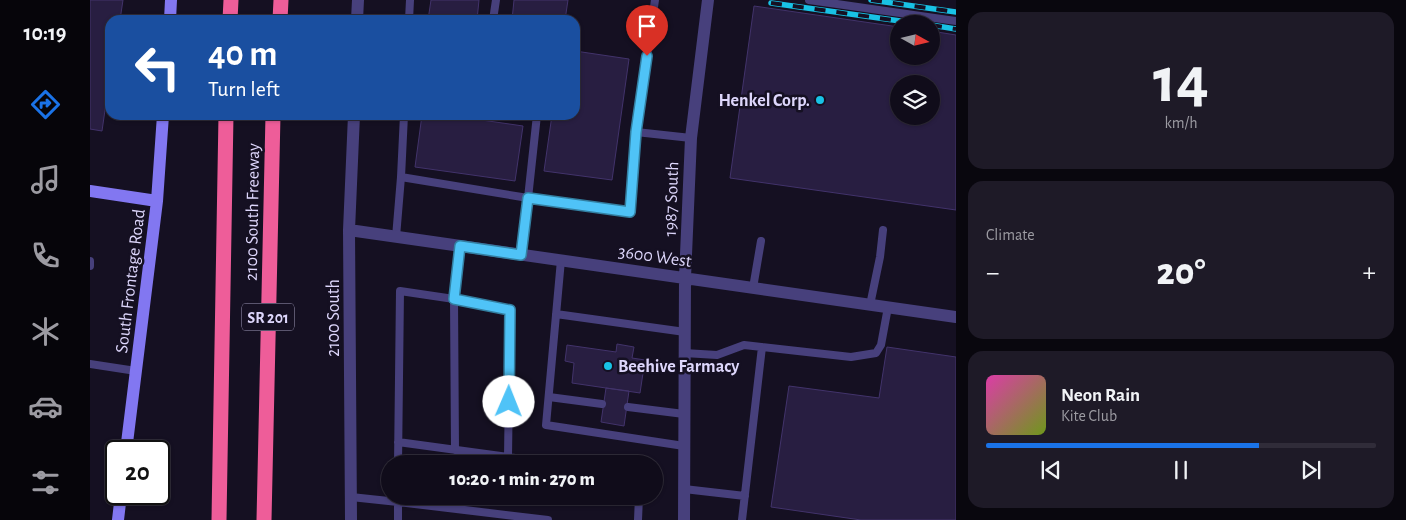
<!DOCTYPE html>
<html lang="en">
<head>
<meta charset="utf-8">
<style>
  body { margin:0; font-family:"Alegreya Sans",sans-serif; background:#1e1a27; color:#f1f3f6; height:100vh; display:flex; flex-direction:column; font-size:19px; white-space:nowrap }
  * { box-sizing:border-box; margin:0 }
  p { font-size:16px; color:#9c9ba2 }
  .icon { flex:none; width:28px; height:28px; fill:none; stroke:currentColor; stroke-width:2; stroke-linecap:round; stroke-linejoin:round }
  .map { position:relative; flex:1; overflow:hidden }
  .sheet { display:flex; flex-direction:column; gap:12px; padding:12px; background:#09070e; width:450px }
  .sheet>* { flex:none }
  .top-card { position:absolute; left:15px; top:15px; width:475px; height:105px; border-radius:15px; box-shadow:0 1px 4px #0004,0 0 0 1px #302c39; background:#1a4fa0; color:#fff; overflow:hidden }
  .needle { width:32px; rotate:98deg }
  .fabs { position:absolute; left:800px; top:15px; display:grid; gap:10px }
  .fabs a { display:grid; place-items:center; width:50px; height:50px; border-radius:50%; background:#100c1a; box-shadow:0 1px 4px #0004,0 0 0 1px #302c39; font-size:25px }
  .speed { position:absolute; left:15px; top:440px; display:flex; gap:10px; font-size:25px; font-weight:700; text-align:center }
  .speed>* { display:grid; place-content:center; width:65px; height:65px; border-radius:50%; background:#100c1a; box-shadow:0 1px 4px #0004,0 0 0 1px #302c39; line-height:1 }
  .speed .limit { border:2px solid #111; border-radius:8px; background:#fff; color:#111 }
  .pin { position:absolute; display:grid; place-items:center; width:42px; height:42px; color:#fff; margin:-51px -21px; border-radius:50% 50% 50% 0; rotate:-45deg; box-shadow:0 0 5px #0007 }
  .pin .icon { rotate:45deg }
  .me { position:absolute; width:55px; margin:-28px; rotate:1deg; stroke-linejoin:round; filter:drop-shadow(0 0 4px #0008) }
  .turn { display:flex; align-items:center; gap:18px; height:105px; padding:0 20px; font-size:22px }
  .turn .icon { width:65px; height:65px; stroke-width:2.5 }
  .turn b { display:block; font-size:35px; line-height:42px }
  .big { font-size:38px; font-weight:800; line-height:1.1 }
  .sheet .tile { flex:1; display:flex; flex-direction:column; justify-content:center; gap:8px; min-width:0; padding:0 18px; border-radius:15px; background:#1e1a27 }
  .sheet .dial { align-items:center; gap:0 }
  .dial b { font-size:65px; line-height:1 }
  .song { display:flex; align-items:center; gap:15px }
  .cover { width:60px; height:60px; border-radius:8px; background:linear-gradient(135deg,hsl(320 70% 55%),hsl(80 70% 35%)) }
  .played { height:5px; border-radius:2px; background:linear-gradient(90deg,#1a73e8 70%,#302c39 70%) }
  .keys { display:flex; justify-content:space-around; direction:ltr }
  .heat { display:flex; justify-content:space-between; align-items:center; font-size:28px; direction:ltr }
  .trip { position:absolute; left:291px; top:455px; width:282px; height:50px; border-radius:25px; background:#100c1a; box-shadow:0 1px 4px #0004,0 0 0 1px #302c39; font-weight:800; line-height:50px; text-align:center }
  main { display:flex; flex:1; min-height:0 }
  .tabs { display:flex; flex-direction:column; width:90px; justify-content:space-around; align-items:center; background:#06050a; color:#9c9ba2 }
  .tabs .icon { width:35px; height:35px }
  .tabs .active { color:#1a73e8 }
  .tabs b { font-size:22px; color:#f1f3f6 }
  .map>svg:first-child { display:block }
  .building { fill:#281e41; stroke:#42336b; fill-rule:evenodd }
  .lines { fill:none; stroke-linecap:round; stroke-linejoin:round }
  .lane { stroke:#47407c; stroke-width:8 }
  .street { stroke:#47407c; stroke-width:12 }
  .secondary { stroke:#8277f1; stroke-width:12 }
  .highway { stroke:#ee5d99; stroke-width:15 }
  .rail-casing { stroke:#18c2e5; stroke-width:5.5 }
  .rail { stroke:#151022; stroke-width:4; stroke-dasharray:11; stroke-linecap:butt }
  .route-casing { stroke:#337fa1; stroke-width:12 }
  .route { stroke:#4fc3f7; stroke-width:9 }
  .poi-dot { fill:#18c2e5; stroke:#151022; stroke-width:2 }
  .labels { text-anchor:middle; stroke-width:5; stroke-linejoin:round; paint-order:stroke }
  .shield { fill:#151022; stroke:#a19bba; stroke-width:1 }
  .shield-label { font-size:16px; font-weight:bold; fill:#ddd6fb }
  .poi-label { font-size:18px; font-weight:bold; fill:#ddd6fb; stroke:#151022; text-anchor:end }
  .street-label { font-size:18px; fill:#ddd6fb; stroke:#151022 }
</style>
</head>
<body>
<main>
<nav class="tabs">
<b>10:19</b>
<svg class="icon active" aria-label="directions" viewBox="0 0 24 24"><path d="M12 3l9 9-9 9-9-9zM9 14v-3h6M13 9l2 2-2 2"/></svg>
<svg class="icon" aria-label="music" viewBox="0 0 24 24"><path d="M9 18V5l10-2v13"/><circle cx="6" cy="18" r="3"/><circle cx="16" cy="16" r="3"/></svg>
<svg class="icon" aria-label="phone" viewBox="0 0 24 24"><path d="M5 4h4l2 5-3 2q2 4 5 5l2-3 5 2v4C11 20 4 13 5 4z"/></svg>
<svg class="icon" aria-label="climate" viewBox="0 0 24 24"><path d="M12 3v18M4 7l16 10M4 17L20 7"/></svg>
<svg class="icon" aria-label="car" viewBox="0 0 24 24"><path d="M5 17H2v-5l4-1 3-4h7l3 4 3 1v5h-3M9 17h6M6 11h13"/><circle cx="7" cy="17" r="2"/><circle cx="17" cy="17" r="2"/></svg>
<svg class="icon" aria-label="filters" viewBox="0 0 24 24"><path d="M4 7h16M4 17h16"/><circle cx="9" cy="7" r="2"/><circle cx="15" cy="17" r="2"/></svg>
</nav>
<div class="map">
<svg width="866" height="520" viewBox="0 0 866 520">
  <rect width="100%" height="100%" fill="#151022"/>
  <path class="building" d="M0,0h33l-3,20h-10v69h-2l-6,42 -12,-2z
    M341,0h48l-2,20h-49z
    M424,0h54l-3,20h-53z
    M664,6l145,21v29h32v-25l25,4v175l-226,-32zM809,84h32v32h-32z
    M485,51l54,8 -17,121 -68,-9 8,-56h23z
    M332,115h25l76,11 -8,55 -100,-14z
    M527,344l17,3 -2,11 13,2 -5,33 -68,-10 2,-20 -9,-2 2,-16 49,7z
    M797,347l69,10v163h-95l-90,-13 18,-121 90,12z
    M516,388l23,3 -5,35 -23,-4z"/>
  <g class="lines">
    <path class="lane" d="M565,0l-19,132 55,6
      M719,0l147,21
      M319,20l1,-20
      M403,20l3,-20
      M444,115h3l-9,83 102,14 6,-80
      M311,177l3,-62
      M306,237l5,-60 127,21 -7,57
      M471,260l-15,165 138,21
      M0,261v5
      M663,288l8,-47
      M780,305l10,-48 3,-27
      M466,314l129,18
      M594,353l33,2 27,-10 107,12 25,-4 5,-8 7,-38
      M0,364l46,7
      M459,397l53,7
      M538,407l56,7
      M308,442l110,15
      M365,450l-1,-151 56,11 -2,147 47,7
      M308,464l2,-173 54,8 6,-53
      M594,489l61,7
      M261,497l47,5v-6
      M308,520v-18l150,18
      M548,520l1,-24
      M652,520l20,-173"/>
    <path class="street" d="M267,20l1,-20
      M259,230l607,87
      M261,520l-2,-290 5,-115
      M594,520l1,-242 6,-140 17,-138"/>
    <path class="secondary" d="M80,20l1,-20
      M0,191l67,10
      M36,451l31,-250 6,-86
      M28,520l3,-26"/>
    <path class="highway" d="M140,20l1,-20
      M190,20l1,-20
      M129,520l7,-405
      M174,520l9,-405"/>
    <defs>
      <path id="rail" d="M781,0l85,12
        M681,3l151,21
        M841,25l25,4"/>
    </defs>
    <use href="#rail" class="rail-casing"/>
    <use href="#rail" class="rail"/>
  </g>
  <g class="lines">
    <defs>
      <path id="route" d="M419,402l1,-92 -56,-11 6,-53 61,9 7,-57 102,14 6,-80 11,-76"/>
    </defs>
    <use href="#route" class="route-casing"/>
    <use href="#route" class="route"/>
  </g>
  <g class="poi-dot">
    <circle cx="730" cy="100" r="5"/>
    <circle cx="518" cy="366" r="5"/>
  </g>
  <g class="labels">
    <rect class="shield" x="152" y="303.5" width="52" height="27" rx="4"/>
    <g class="shield-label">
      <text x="178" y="323">SR 201</text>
    </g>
    <g class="poi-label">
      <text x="720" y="106">Henkel Corp.</text>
      <text x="528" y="372" text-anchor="start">Beehive Farmacy</text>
    </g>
    <g class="street-label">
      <text transform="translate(581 199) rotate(-88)" y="6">1987 South</text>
      <text transform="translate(162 212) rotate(-89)" y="6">2100 South Freeway</text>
      <text transform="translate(565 256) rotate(8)" y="6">3600 West</text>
      <text transform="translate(40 281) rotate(-83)" y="6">South Frontage Road</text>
      <text transform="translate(243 318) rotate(-90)" y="6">2100 South</text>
    </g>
  </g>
</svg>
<div class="fabs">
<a><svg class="needle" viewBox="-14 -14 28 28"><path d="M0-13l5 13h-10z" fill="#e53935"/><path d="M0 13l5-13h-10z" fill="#9c9ba2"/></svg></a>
<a><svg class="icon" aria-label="layers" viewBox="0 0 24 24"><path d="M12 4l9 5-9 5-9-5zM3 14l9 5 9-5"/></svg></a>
</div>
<div class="speed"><div class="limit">20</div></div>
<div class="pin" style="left:557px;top:56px;background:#d93025"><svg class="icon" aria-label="arrive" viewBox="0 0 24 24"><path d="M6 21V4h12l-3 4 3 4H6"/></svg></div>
<svg class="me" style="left:419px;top:402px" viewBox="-20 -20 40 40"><circle r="19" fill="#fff"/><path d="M0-13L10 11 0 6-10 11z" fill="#4fc3f7"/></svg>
<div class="trip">10:20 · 1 min · 270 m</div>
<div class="top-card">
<div class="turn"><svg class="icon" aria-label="left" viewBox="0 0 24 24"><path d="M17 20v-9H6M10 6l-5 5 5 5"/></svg><div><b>40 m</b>Turn left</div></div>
</div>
</div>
<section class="sheet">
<div class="tile dial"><b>14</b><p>km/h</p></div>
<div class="tile"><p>Climate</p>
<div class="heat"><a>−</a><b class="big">20°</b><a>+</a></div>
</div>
<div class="tile">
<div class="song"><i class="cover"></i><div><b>Neon Rain</b><p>Kite Club</p></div></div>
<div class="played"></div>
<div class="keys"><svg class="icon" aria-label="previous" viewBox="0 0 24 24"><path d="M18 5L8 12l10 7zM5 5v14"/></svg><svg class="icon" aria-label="pause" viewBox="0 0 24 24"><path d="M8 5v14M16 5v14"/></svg><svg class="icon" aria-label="next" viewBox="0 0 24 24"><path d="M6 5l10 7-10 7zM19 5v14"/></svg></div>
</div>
</section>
</main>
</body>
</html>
